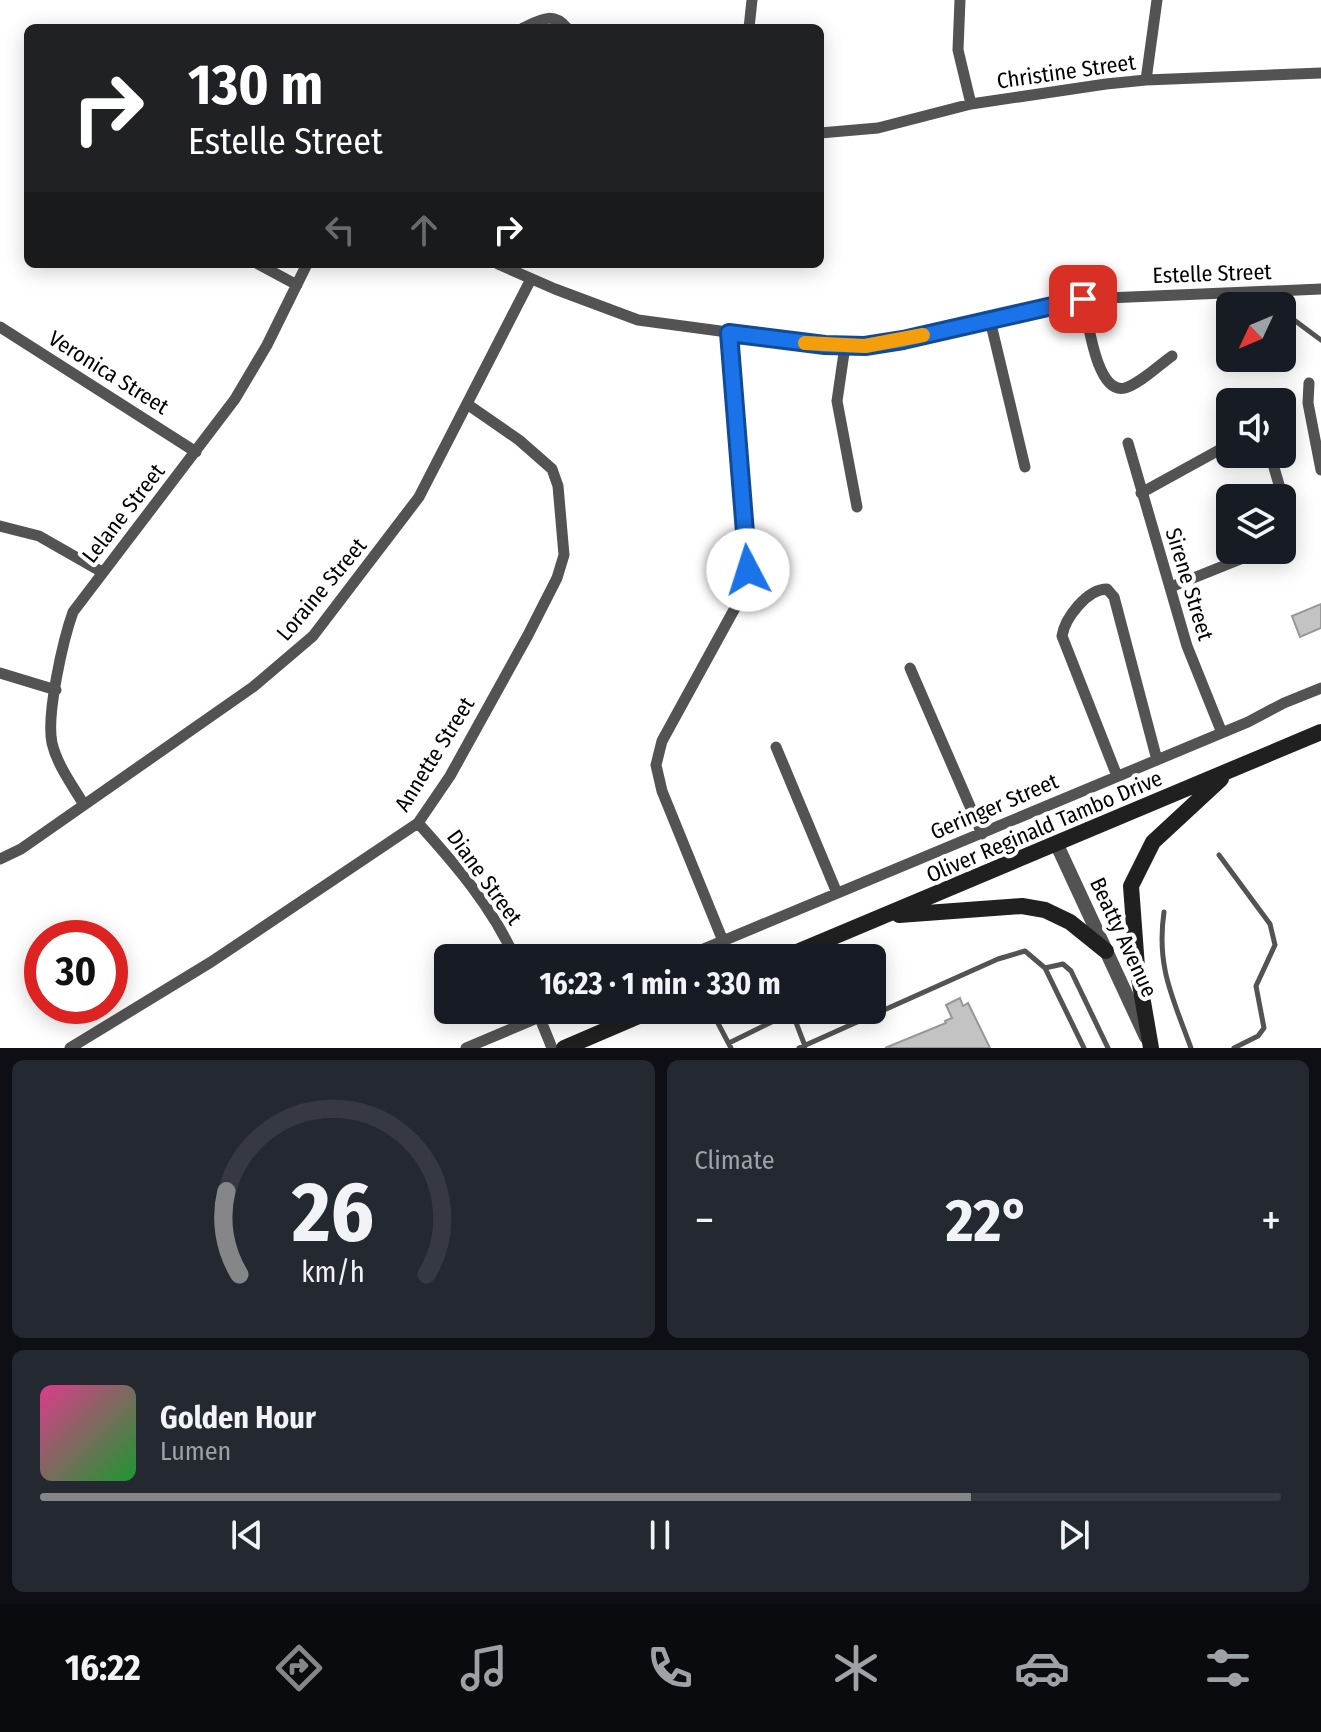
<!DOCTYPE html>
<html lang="en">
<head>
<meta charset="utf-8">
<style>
  body { margin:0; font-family:"Fira Sans Condensed",sans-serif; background:#242831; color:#f1f3f6; height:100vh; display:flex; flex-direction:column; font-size:30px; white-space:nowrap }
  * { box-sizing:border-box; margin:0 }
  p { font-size:26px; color:#9ea1a6 }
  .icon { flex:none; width:44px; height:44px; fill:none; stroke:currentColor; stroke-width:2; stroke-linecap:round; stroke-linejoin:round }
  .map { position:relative; height:1048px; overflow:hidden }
  .details { display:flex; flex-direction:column; gap:12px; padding:12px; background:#0d0f14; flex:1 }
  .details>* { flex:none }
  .hud { position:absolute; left:24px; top:24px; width:800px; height:244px; border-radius:12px; box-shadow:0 4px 20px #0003; background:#202124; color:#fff; overflow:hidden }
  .needle { width:52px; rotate:226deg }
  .fabs { position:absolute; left:1216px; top:292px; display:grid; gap:16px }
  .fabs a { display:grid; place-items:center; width:80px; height:80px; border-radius:12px; background:#171b24; box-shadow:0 4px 20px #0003; font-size:40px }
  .speed { position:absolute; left:24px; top:920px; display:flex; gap:16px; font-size:40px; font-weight:700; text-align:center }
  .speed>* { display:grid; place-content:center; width:104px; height:104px; border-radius:50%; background:#171b24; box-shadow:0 4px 20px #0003; line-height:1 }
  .speed .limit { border:12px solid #d22; background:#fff; color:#111 }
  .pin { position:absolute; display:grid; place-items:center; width:68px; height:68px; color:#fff; margin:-34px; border-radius:16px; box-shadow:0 4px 12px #0006 }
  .me { position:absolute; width:88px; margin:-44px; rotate:355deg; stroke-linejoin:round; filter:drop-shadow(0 0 6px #0008) }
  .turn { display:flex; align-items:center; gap:28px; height:168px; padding:0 32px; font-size:36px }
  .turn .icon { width:104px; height:104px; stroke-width:2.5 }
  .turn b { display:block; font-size:56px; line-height:68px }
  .lanes { display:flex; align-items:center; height:76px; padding:0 32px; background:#0003; justify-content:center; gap:40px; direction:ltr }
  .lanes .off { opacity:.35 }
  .big { font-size:60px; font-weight:700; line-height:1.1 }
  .details .widget { flex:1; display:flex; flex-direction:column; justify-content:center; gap:12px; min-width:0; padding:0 28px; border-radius:12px; background:#242831 }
  .details .dial { align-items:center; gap:0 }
  .dial svg { height:208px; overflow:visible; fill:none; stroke:#363941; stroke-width:7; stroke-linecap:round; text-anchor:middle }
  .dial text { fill:#f1f3f6; stroke:none }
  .song { display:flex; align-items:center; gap:24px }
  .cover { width:96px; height:96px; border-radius:12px; background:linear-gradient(135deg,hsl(330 70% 55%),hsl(130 70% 35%)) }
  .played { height:8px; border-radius:4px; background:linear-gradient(90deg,#858687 75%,#363941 75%) }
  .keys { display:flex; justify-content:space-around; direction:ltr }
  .heat { display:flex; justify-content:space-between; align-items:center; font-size:44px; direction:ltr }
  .details .tiles { flex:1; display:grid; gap:12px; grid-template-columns:1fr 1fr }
  .widget:last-child { grid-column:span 2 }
  .trip { position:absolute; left:434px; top:944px; width:452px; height:80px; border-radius:12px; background:#171b24; box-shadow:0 4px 20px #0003; font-weight:700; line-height:80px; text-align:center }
  .menu { display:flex; height:128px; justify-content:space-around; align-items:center; background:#090b0e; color:#9ea1a6 }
  .menu .icon { width:56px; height:56px }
  .menu .selected { color:#858687 }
  .menu b { font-size:36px; color:#f1f3f6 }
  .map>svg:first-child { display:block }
  .building { fill:#c3c3c3; stroke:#979797; stroke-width:2 }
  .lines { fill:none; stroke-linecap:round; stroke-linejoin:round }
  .service { stroke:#535353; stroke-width:5 }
  .minor { stroke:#535353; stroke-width:11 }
  .tertiary { stroke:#535353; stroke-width:14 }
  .secondary { stroke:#202020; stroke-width:16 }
  .route-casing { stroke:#114b97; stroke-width:20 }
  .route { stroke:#1a73e8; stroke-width:14 }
  .slow { stroke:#f59e0b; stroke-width:14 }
  .labels { text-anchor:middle; stroke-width:8; stroke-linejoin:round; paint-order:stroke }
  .street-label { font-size:22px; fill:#000; stroke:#fff }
</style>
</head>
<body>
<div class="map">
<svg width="1321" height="1048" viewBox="0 0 1321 1048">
  <rect width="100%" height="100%" fill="#fff"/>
  <path class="building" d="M1321,604v24l-21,9 -8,-21z
    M960,998l3,8 5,-3 22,45h-105l61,-25 -1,-2 7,-3 -6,-13z"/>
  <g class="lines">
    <path class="service" d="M1272,292l6,14
      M1282,311l39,29
      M1219,855l51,69 5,21 -19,41 8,42 -6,8 -24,12
      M1164,912c-8,55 9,86 27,136
      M1045,968l18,-4 8,7 37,77
      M872,976l9,-4
      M711,1010l20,38
      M798,1010l-6,2 13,34
      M729,1043l63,-31
      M799,1048l199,-89 27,-8 20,17 39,80"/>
    <path class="minor" d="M960,0l-2,50 13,54
      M523,28c17,-8 30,-17 44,0
      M749,28l3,-28
      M1146,80l11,-80
      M820,133l58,-5 93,-24 135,-20 40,-4 175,-7
      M258,264l39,21
      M498,264l57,25 83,31 187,25 57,-1 201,-45 238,-10
      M1083,299c5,20 13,96 42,89 16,-5 34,-23 47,-32
      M990,320l35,147
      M0,327l196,125
      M845,346l-8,55 20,106
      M1309,383l-1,20 13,67
      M1128,443l59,203 35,87
      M1270,454l20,68 -2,10 -6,6
      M1141,493l89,-49
      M0,526l39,10 63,36
      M1171,587l92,-37
      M910,668l72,166
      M0,673l56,17
      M776,747l61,146
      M1117,776l-55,-140c3,-18 25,-47 45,-47l7,8 43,163
      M84,805c-11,-19 -27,-40 -32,-62 -6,-28 11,-103 21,-131l162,-213 32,-54 40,-81
      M418,823c38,42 74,84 97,135
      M0,859l21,-10 232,-162 60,-51 106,-139 112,-218
      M723,941l-61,-150 -6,-26 6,-24 79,-144 7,-17 -19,-247
      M682,958l566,-236 36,-19 37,-15
      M537,1011l15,37
      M70,1048l141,-86 207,-139 32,-47 78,-141 29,-57 7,-23 -6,-69 -6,-17 -33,-29 -52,-36
      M466,1048l90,-38"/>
    <path class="tertiary" d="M1057,845l89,192"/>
    <path class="secondary" d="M899,915l123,-9 23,4 25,12 36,29
      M783,958l538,-226
      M564,1048l89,-38
      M1151,1048l-14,-81 -6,-81 22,-44 68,-63"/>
  </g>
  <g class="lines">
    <defs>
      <path id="route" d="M748,570l-19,-237 96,12 40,1 38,-6 180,-41"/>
    </defs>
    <use href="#route" class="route-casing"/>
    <use href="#route" class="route"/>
    <path class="slow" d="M805,343l60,3 58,-11"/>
  </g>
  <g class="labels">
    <g class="street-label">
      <text transform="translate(1066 71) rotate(-8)" y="8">Christine Street</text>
      <text transform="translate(1212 273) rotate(-2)" y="8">Estelle Street</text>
      <text transform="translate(109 372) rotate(32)" y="8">Veronica Street</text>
      <text transform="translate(123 513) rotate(-52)" y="8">Lelane Street</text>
      <text transform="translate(1190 584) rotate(73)" y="8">Sirene Street</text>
      <text transform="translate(321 589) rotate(-50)" y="8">Loraine Street</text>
      <text transform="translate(434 754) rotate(-58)" y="8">Annette Street</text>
      <text transform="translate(994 806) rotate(-23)" y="8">Geringer Street</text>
      <text transform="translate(1044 826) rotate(-23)" y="8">Oliver Reginald Tambo Drive</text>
      <text transform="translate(485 877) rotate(54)" y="8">Diane Street</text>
      <text transform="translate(1124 937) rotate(65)" y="8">Beatty Avenue</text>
    </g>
  </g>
</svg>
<div class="fabs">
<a><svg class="needle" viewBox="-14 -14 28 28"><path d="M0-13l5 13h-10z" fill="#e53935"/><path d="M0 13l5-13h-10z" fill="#9ea1a6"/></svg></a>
<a><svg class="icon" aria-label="sound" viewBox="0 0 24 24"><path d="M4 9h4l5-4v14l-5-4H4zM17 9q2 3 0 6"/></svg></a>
<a><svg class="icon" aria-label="layers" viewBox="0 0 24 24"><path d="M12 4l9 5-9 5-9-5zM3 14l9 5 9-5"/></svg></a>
</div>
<div class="speed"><div class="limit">30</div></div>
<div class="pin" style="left:1083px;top:299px;background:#d93025"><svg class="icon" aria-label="arrive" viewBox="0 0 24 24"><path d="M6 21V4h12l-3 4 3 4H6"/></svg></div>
<svg class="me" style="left:748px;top:570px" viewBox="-20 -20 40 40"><circle r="19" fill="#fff"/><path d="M0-13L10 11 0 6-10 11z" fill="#1a73e8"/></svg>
<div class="trip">16:23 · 1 min · 330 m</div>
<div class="hud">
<div class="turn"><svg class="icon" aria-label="right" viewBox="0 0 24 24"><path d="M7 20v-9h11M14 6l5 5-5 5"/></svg><div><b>130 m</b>Estelle Street</div></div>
<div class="lanes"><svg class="icon off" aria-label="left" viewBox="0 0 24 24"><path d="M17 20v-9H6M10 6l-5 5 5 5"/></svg><svg class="icon off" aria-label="ahead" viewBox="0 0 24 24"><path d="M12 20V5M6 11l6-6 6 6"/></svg><svg class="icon" aria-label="right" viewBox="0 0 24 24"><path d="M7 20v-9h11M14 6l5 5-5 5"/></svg></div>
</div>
</div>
<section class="details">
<div class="tiles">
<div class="widget dial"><svg viewBox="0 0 100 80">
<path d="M14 69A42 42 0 1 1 86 69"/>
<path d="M14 69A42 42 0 0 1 9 37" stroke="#858687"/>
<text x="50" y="56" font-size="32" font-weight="700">26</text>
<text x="50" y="72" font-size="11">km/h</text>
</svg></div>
<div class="widget"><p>Climate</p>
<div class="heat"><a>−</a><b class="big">22°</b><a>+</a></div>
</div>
<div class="widget">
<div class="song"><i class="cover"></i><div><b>Golden Hour</b><p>Lumen</p></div></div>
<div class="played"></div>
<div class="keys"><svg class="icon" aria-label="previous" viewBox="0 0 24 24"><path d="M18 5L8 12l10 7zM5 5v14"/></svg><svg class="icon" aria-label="pause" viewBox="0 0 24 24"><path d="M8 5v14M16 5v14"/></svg><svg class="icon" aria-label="next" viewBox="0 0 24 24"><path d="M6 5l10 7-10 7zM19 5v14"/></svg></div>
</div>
</div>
</section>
<nav class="menu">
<b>16:22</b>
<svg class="icon selected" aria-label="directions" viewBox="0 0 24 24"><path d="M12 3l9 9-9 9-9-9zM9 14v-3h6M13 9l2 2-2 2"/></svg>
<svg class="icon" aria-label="music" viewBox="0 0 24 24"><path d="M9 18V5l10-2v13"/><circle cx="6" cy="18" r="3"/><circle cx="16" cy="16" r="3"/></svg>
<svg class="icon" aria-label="phone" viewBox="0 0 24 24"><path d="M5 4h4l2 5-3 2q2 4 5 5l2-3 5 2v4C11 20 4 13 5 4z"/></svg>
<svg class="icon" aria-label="climate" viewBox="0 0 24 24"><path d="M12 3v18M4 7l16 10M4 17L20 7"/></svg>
<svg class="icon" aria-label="car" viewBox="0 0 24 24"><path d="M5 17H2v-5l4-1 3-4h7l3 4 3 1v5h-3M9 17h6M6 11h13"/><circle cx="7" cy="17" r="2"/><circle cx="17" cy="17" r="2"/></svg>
<svg class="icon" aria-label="filters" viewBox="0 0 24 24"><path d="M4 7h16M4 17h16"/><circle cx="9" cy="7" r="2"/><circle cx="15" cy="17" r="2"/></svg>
</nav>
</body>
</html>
